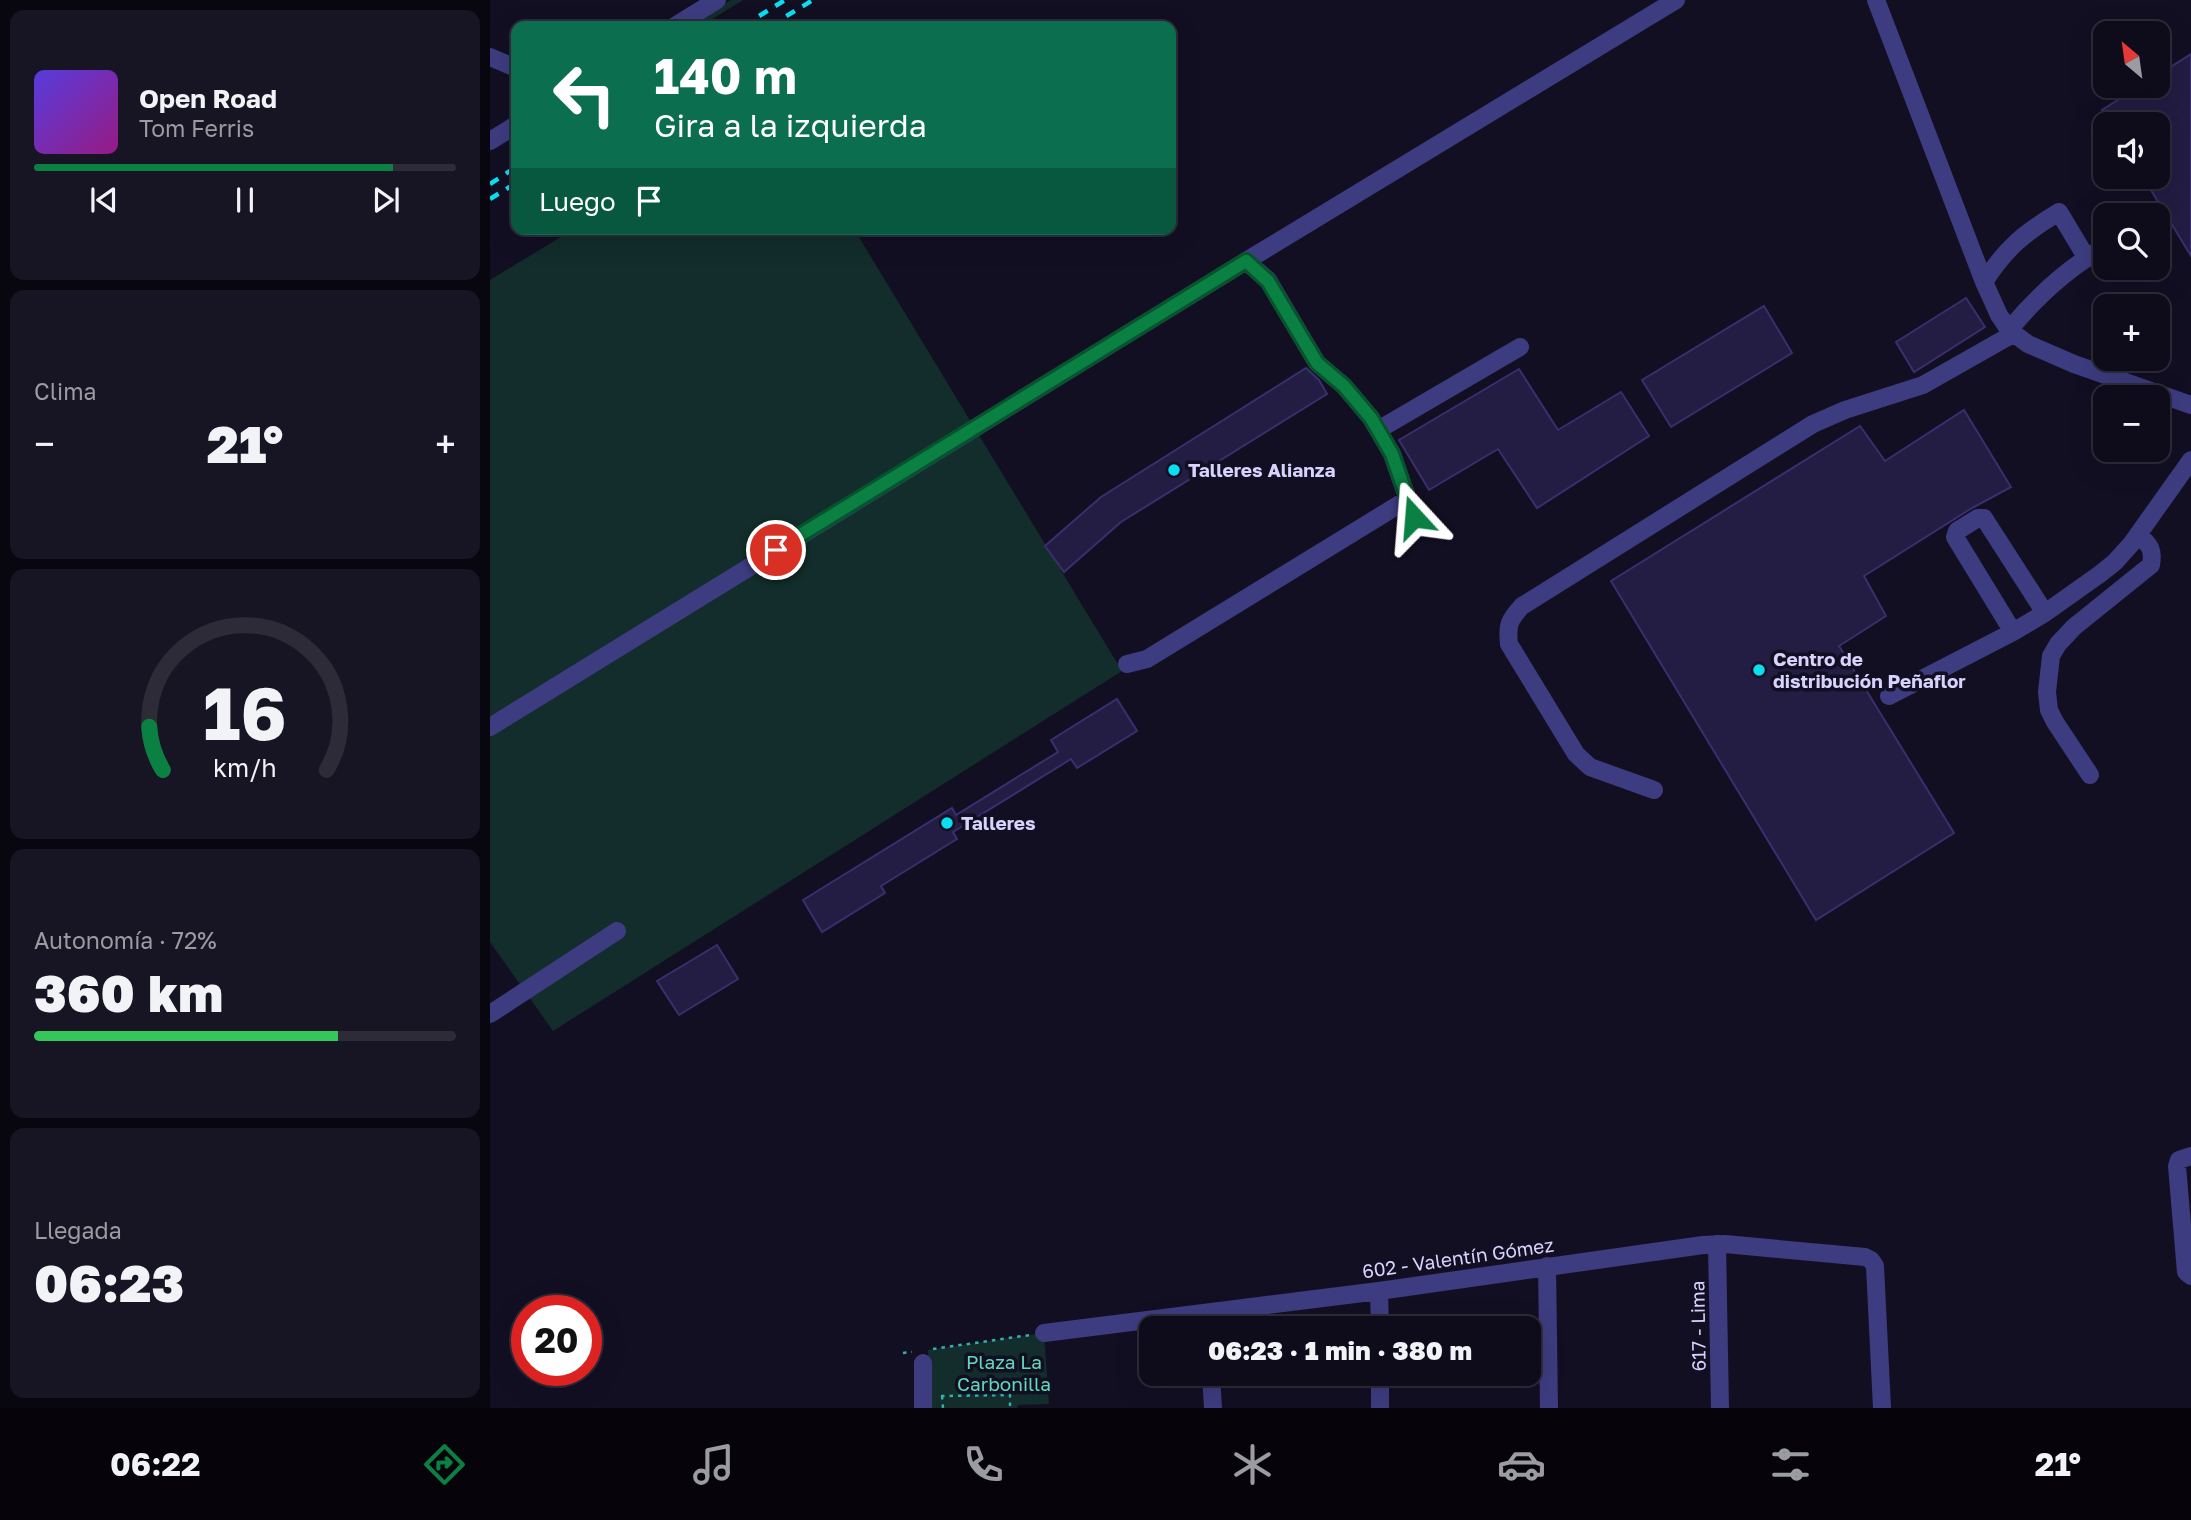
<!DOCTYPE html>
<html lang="es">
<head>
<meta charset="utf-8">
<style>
  body { margin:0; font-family:"Golos Text",sans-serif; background:#171423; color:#f1f3f6; height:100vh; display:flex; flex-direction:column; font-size:26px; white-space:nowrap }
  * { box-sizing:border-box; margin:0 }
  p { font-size:23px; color:#9b9ba2 }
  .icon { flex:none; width:38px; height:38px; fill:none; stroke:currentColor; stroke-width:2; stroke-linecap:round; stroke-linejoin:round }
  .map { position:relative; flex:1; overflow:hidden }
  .details { display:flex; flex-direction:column; gap:10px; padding:10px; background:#08060e; width:490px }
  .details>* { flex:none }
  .banner { position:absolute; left:21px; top:21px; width:665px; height:214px; border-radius:14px; box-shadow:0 7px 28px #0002,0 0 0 2px #2e2b39; background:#0b6e4f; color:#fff; overflow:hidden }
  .needle { width:46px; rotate:331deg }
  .tools { position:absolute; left:1603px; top:21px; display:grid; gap:14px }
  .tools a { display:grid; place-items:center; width:77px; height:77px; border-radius:14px; background:#0e0b1a; box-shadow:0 7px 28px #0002,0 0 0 2px #2e2b39; font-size:35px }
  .speed { position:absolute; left:21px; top:1295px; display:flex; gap:14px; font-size:35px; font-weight:700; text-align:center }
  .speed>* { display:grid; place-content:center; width:91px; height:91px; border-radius:50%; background:#0e0b1a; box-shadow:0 7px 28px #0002,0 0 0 2px #2e2b39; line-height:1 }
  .speed .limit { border:10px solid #d22; background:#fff; color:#111 }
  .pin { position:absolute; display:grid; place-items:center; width:60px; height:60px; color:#fff; margin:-30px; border:4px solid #fff; border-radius:50%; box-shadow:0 2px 7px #0007 }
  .me { position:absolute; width:77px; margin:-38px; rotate:341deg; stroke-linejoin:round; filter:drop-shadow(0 0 5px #0008) }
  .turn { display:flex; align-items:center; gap:24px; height:147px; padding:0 28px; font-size:32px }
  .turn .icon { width:91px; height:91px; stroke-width:2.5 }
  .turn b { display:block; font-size:49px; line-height:60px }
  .then { display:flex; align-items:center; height:66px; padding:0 28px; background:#0003; gap:14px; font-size:26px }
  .big { font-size:52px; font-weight:800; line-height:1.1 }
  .details .tile { flex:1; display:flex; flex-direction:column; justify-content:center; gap:10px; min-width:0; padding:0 24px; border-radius:14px; background:#171423 }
  .details .dial { align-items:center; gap:0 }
  .dial svg { height:182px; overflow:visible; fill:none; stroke:#2e2b39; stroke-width:7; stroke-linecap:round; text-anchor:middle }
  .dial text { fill:#f1f3f6; stroke:none }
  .song { display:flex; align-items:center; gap:21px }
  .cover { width:84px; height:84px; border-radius:10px; background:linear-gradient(135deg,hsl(250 70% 55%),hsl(310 70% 35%)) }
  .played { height:7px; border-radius:4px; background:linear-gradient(90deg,#0b8043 85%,#2e2b39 85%) }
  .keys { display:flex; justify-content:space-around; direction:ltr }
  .heat { display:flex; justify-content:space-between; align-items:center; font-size:38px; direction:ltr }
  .charge { height:10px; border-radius:5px; background:linear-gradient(90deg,#34c759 72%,#2e2b39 0) }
  .trip { position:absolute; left:649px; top:1316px; width:402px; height:70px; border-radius:14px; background:#0e0b1a; box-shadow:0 7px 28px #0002,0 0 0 2px #2e2b39; font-weight:800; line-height:70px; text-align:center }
  .menu { display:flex; height:112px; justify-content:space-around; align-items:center; background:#06040a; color:#9b9ba2 }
  .menu .icon { width:49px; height:49px }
  .menu .active { color:#0b8043 }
  .menu b { font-size:32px; color:#f1f3f6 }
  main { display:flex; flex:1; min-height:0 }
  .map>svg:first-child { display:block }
  .green { fill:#122d2b }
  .building { fill:#231c43; stroke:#3a2f6e; stroke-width:2 }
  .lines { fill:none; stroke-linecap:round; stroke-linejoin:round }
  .path { stroke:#34b0a6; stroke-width:2.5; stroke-dasharray:3.5 5; stroke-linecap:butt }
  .minor { stroke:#3d3c80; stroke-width:18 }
  .rail { stroke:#0adff2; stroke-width:4.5; stroke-dasharray:10 9; stroke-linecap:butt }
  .route-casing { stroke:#07532c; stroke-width:18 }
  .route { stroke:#0b8043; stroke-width:12 }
  .poi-dot { fill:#0adff2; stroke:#120f23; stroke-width:2.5 }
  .labels { text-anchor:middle; stroke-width:7; stroke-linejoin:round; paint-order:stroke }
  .poi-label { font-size:19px; font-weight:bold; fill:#d7d3fd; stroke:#120f23; text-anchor:start }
  .street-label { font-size:19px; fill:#d7d3fd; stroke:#120f23 }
  .park-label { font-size:19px; fill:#62daba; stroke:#120f23 }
</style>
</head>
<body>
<main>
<section class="details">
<div class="tile">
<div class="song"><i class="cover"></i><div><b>Open Road</b><p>Tom Ferris</p></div></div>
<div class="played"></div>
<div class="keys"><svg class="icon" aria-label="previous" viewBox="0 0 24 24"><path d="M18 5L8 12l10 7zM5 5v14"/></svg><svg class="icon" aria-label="pause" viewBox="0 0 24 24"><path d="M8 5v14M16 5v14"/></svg><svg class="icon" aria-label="next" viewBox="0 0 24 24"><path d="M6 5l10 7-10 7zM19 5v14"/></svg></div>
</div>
<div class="tile"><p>Clima</p>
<div class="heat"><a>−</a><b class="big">21°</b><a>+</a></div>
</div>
<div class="tile dial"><svg viewBox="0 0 100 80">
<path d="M14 69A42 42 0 1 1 86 69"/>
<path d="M14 69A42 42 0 0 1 8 50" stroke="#0b8043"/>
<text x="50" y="56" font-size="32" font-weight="700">16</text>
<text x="50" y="72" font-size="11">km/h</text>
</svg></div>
<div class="tile"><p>Autonomía · 72%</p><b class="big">360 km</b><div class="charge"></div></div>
<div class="tile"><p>Llegada</p><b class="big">06:23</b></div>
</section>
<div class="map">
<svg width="1701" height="1408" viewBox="0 0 1701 1408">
  <rect width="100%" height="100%" fill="#120f23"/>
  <path class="green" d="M241,0h12l-42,26h-13z
    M84,229h280l268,442 -569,360 -63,-89v-662z
    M554,1333l5,71 -31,1 -1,3h-87l-2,-58z"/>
  <path class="building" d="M1701,54v202l-48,-79h15v-53h-47l-9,-14 38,-24h18v-11z
    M1476,298l19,29 -71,45 -18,-30z
    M1274,306l28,47 -121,74 -29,-47z
    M816,368l13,12 8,14 -206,128 -57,50 -19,-26 56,-49z
    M1029,369l39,61 63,-38 28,44 -112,72 -39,-59 -69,41 -30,-50z
    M1474,410l47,77 -39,21 -108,68 22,40 -47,30 115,187 -138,87 -205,-339 249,-155 25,35z
    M627,699l20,32 -60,37 -6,-9 -118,73 4,7 -76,47 4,7 -63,39 -19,-32 149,-92 4,7 102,-63 -7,-12z
    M227,945l21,34 -59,36 -22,-34z"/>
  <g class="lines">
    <path class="path" d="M443,1349l97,-14
      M413,1353l9,-1
      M451,1396l69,-1v13
      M452,1396l1,12"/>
    <path class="minor" d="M1386,0l108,282 15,33 10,15 19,14 46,20 117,41
      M185,26l42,-26
      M0,57l26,11
      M0,141l26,-16
      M756,261l22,19 49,83 27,23 27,32 21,36 22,63
      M1494,282c22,-34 40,-49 75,-70l27,45
      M1519,330c28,-34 58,-62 96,-83
      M888,430l142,-83
      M1523,632l-58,-95 2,-6 21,-13h6l61,95
      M637,664l20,-5 261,-160
      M1399,696l124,-64 32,-19 55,-39 15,-12 17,-19 59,-83
      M0,727l756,-466 430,-261
      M1600,775l-35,-53 -6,-12 -2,-18 4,-36 7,-12 16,-17 77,-62c3,-17 -2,-20 -13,-31
      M1164,790l-64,-23 -14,-13 -67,-110c-2,-19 0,-24 13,-38l291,-182 32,-14 78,-25 90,-51
      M0,1014l127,-83
      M1701,1156l-12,4 -2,6 9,106 5,4
      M1227,1244l3,164
      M1057,1266l2,142
      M889,1291l1,37
      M554,1333l335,-42 324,-46 22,-1 140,13 6,3 4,6 7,142
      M433,1363v45
      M721,1374l2,34
      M890,1374v34"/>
    <path class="rail" d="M253,26l42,-26
      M280,26l43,-26
      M0,184l26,-17
      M0,199l26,-16"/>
  </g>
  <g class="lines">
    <defs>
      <path id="route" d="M286,550l470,-289 22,20 49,82 27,23 27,32 21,36 22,63"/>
    </defs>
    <use href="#route" class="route-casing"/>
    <use href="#route" class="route"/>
  </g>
  <g class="poi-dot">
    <circle cx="684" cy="470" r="7"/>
    <circle cx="1269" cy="670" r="7"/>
    <circle cx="457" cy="823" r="7"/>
  </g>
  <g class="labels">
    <g class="poi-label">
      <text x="698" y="477">Talleres Alianza</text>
      <text x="1283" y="666">Centro de<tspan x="1283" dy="22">distribución Peñaflor</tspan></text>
      <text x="471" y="830">Talleres</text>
    </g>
    <g class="street-label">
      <text transform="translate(968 1258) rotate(-8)" y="7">602 - Valentín Gómez</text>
      <text transform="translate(1208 1326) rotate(-91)" y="7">617 - Lima</text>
    </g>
    <g class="park-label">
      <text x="514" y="1369">Plaza La<tspan x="514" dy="22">Carbonilla</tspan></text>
    </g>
  </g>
</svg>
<div class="tools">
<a><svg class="needle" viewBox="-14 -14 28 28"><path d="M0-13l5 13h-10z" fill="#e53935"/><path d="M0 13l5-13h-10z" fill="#9b9ba2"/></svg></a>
<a><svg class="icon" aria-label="sound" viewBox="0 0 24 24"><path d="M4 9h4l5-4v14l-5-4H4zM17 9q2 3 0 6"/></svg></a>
<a><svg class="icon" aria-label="search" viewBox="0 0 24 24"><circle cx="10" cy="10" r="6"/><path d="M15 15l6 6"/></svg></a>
<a>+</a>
<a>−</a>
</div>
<div class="speed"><div class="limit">20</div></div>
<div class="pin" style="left:286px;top:550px;background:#d93025"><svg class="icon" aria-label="arrive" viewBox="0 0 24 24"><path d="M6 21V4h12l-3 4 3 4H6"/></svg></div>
<svg class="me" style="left:924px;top:517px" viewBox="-20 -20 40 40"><path d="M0-17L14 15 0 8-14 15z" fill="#0b8043" stroke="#fff" stroke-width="4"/></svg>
<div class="trip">06:23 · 1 min · 380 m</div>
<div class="banner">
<div class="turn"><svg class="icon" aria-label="left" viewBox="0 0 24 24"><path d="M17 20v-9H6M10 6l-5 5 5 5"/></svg><div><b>140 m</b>Gira a la izquierda</div></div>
<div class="then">Luego<svg class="icon" aria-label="arrive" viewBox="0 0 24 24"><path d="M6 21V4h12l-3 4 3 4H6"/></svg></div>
</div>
</div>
</main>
<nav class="menu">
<b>06:22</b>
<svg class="icon active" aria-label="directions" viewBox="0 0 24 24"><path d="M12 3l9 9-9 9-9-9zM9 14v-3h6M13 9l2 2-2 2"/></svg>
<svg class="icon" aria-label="music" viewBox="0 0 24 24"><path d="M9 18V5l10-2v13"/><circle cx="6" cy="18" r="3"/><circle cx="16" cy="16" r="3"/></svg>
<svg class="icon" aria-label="phone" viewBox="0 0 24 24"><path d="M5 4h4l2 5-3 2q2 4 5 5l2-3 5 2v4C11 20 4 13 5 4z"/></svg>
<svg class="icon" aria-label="climate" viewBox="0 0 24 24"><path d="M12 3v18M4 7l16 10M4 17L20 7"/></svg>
<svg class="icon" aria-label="car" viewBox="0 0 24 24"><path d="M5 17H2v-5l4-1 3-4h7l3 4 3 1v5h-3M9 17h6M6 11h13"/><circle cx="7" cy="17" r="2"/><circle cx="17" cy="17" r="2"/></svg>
<svg class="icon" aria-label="filters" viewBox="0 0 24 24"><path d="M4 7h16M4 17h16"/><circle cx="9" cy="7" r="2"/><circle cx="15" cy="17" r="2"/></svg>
<b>21°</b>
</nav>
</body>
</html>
